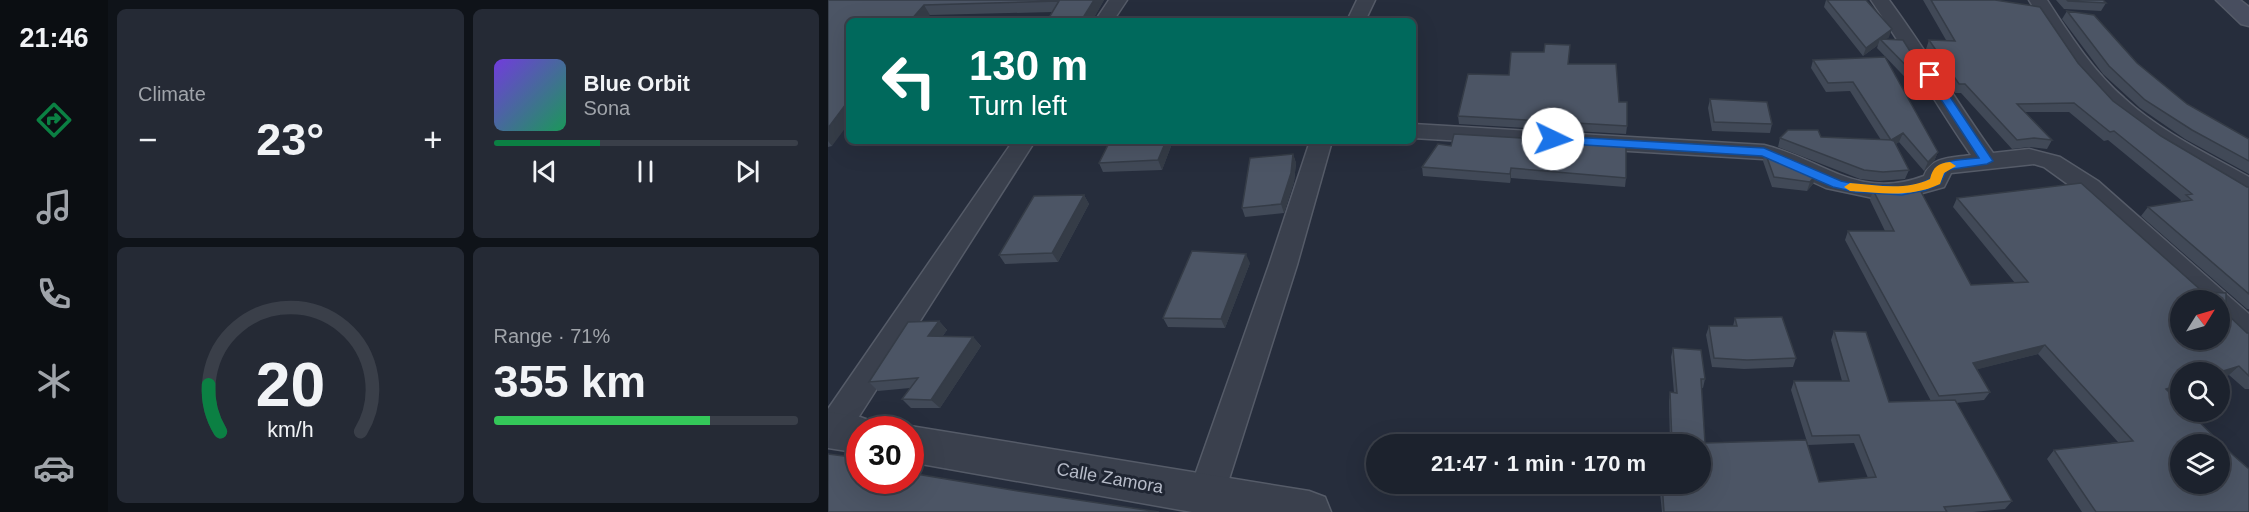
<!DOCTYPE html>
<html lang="en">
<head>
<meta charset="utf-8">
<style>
  body { margin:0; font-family:Helvetica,sans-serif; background:#252a35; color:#f1f3f6; height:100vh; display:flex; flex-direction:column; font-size:22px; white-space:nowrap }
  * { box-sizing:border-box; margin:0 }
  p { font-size:20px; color:#a0a4aa }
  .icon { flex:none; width:33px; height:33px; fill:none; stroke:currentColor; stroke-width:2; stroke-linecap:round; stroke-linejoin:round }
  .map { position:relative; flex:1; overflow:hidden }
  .sheet { display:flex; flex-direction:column; gap:9px; padding:9px; background:#0f1319; width:720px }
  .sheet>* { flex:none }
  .banner { position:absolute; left:18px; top:18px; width:570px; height:126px; border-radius:9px; box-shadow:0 6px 24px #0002,0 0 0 2px #3a3f49; background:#00695c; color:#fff; overflow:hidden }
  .needle { width:39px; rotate:53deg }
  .controls { position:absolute; left:1342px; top:290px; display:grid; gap:12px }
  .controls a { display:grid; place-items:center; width:60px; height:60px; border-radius:50%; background:#1c222d; box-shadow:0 6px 24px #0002,0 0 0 2px #3a3f49; font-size:30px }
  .speed { position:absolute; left:18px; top:416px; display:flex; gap:12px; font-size:30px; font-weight:700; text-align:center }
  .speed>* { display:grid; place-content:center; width:78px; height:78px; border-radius:50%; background:#1c222d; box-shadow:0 6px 24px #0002,0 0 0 2px #3a3f49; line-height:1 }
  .speed .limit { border:9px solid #d22; background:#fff; color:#111 }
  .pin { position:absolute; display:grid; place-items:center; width:51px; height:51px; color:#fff; margin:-26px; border-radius:12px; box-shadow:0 3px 9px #0006 }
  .me { position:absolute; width:66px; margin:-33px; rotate:93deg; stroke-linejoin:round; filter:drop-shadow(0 0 4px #0008) }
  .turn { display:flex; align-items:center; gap:21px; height:126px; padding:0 24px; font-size:27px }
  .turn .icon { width:78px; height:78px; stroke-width:2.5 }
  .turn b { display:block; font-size:42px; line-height:51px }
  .big { font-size:45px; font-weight:600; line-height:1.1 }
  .sheet .widget { flex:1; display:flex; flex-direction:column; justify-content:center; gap:9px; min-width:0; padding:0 21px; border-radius:9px; background:#252a35 }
  .sheet .dial { align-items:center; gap:0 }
  .dial svg { height:156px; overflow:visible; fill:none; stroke:#3a3f49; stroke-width:7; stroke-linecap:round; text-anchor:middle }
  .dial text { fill:#f1f3f6; stroke:none }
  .song { display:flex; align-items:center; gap:18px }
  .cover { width:72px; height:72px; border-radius:9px; background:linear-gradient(135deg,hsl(260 70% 55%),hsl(150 70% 35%)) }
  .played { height:6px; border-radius:3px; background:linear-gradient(90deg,#0b8043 35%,#3a3f49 35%) }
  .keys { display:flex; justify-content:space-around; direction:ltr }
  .heat { display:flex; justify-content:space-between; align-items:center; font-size:33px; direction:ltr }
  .charge { height:9px; border-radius:4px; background:linear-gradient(90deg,#34c759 71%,#3a3f49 0) }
  .sheet .tiles { flex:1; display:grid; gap:9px; grid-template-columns:repeat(2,1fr) }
  .trip { position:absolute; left:538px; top:434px; width:345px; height:60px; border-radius:30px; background:#1c222d; box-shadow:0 6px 24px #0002,0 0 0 2px #3a3f49; font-weight:600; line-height:60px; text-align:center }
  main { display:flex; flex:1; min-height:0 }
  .menu { display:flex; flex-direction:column; width:108px; justify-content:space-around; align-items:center; background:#0b0e12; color:#a0a4aa }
  .menu .icon { width:42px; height:42px }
  .menu .selected { color:#0b8043 }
  .menu b { font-size:27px; color:#f1f3f6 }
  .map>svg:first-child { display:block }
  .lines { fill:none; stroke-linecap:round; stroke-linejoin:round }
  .minor-casing { stroke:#555b68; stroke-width:3 }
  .tertiary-casing { stroke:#555b68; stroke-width:3 }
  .secondary-casing { stroke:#555b68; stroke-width:3 }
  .minor { fill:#3a404d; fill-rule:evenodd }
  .tertiary { fill:#3a404d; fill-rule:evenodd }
  .secondary { fill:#484e5f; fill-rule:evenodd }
  .wall { fill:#414957 }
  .shaded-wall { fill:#353c47 }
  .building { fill:#4c5565; stroke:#353c47; stroke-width:1.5; fill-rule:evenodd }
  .route { fill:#1a73e8; stroke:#114b97; stroke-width:1.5 }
  .slow { fill:#f59e0b }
  .labels { text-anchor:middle; stroke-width:6; stroke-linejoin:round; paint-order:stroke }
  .near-street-label { font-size:18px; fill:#b6bbc8; stroke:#1f2532 }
</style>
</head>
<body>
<main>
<nav class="menu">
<b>21:46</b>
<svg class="icon selected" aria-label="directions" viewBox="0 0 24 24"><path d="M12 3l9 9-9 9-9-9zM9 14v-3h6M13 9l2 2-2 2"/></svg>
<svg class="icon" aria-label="music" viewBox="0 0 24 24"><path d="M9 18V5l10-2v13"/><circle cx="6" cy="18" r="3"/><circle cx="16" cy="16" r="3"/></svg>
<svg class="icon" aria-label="phone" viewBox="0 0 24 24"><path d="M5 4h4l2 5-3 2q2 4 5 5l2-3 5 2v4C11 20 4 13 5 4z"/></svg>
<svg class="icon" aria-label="climate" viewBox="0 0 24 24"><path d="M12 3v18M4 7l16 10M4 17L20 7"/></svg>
<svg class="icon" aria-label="car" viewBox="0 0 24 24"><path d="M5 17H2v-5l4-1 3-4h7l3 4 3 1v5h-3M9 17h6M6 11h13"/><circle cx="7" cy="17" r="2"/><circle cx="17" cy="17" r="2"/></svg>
</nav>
<section class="sheet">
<div class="tiles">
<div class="widget"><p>Climate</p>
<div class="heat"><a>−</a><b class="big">23°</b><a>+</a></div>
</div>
<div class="widget">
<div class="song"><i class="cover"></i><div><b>Blue Orbit</b><p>Sona</p></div></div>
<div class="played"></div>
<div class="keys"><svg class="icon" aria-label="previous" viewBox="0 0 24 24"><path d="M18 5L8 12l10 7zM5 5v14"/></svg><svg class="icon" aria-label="pause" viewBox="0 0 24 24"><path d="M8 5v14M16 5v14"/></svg><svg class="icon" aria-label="next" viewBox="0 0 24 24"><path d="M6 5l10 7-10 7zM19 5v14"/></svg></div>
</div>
<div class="widget dial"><svg viewBox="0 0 100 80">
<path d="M14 69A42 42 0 1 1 86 69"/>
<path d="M14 69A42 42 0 0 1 8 45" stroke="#0b8043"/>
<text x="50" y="56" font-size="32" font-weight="700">20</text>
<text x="50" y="72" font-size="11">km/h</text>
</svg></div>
<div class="widget"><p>Range · 71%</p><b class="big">355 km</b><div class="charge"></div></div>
</div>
</section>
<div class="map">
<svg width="1421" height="512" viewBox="0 0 1421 512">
  <rect width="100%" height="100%" fill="#262d3c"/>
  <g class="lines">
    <defs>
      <path id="minor" d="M281,0h18l-14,21h-18z
        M529,0h18l-10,21h-18z
        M1043,0h18c37,50 68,103 104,153l36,-4 31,8 38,24 151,133v30l-10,-4 -19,-18v-22h-24l-116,-107 -36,-26 -10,-3 -83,9 -7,14 -36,10 -30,2 -52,-11 -63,-29 -350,-21v-14l351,21c58,14 94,56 160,31 7,-20 29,-18 47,-21 -35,-50 -65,-104 -100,-155z
        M1201,0h18c23,35 45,70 77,98 37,34 82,55 125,79v19l-9,-2c-44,-27 -93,-51 -131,-86 -33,-31 -57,-70 -80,-108z
        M185,141h22l-191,299 -12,4 -4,-1v-34z
        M482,141h22l-35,124 -73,230 -5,12 -13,4 -13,-4 -5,-12 81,-230z"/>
      <path id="tertiary" d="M0,412l32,5 14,5 3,7h-17v24l-32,-5z
        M82,426l399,65 16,6 6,15h-139l-282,-50v-33h-8z"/>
      <path id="secondary" d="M1388,0h24l9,7v19l-8,-2z"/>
    </defs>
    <use href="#minor" class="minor-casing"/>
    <use href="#tertiary" class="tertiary-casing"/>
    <use href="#secondary" class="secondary-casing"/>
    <use href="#minor" class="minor"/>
    <use href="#tertiary" class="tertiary"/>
    <use href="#secondary" class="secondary"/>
  </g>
  <path class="wall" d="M0,0h276l-12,21h-45l5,-9 -122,3 -81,6 -17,125 -4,1z
    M998,0h40l23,37 -3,2 46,47 -3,9h-7l-45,-47 1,-3 -15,11 -39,-49z
    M1095,0h72l83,63 35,38 48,35 86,51h2v122h-2l-106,-93 7,-9 32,-5 1,-2 -73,-60 -4,1 -35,-29h-44l27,28 -5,9 -18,-2 -17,2 -51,-56h-6l-29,-44 3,-9h17z
    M1228,0h47l3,3 -5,8 -37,-2z
    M1239,11l70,52 50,41 62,35v35l-64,-35 -45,-31 -37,-34 -41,-55z
    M1057,57l53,95 -4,9 -10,10 -25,-29 -3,2 13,26 -4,9 -26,2 -19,-2 -82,-32 2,-9 41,-1 60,3 -31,-49 -24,1 -15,-24 2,-8z
    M741,64l50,38 8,24 -1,8 -167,-10 -1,-8 51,-41z
    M882,99l62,25 -2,9 -58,-2 -4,-23z
    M345,141l-11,29 -59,2 -4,-9z
    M610,144l188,34 -1,9 -114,-9 -1,5 -87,-7 -1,-9z
    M937,152l51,23 -3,9 -6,7 -35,-4 -9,-26z
    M465,154l3,9 -2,19 -10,31 -39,4 -3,-9z
    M1045,190l98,95 44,-2 -62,-76 4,-9 246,94 23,13 -1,2 2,7 20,19h2v56h-4l-16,-14 -9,3v-6l-49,21 78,119h-167l-35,-53 7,-9 64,-8 -80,-88 -61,15 13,23 -6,8 -28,3 56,98 -7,8 -32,3h-311l-3,-29h42v-39h-31l-1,-43 1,-9 4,1 -3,-36 2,-9 32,31 -2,9h-2l4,55 114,39 49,-4 -14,-35 -46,2 -17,-55 3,-9h48l-11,-41 3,-9 55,71 42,-1 -86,-161 3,-9h37l-15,-31z
    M256,195l5,9 -31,58 -53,2 -6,-9z
    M422,263l-25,65 -57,-1 -5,-9z
    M907,318l61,40 -3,9 -49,2 -32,-2 -6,-32 3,-9h24z
    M111,321l8,9 -5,7h31l8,9 -41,62h-29l-9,-9 8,-11 -32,3 -9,-9z"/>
  <path class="shaded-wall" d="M266,0h10l-12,21h-11z
    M96,5l6,10 -5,6h-15z
    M1064,29l-3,8 -6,5 -3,-3 -2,6 -15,11 3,-8z
    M21,100v23l-17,23 -4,-5v-13z
    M1075,133l-4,9 -11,7 3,-9z
    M338,141h7l-11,29 -4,-10z
    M1110,152l-4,9 -10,10 4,-9z
    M465,154l3,9 -2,19 -10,31 -3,-9z
    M683,168v10l-1,5v-9z
    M988,175l-3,9 -6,7 3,-9z
    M256,195l5,9 -31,58 -6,-9z
    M418,254l4,9 -25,65 -4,-9z
    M111,321l8,9 -11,15 -8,-9z
    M145,337l8,9 -41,62 -9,-8z
    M1217,345l-7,9 -71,18 6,-9z
    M1411,366l-10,9 -9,3v-6z
    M1353,384v6l-24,8 9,-9z"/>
  <path class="building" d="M0,0h266l-13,21h-34l12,-20 -135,4 -14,16h-61v79l-21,28z
    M999,0h39l26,29 -26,19z
    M1103,0h64l45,7 38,56 35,38 48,35 86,51h2v107l-101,-87 44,-7 -6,-5 6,-1 -78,-63 -4,1 -36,-29 -57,1 35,36 -18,-2 -17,2 -52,-56h-6l-30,-44 26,1z
    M1239,0h36l3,3 -38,-2z
    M1239,11l27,4 43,48 50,41 62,35v22l-57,-31 -47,-30 -36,-34z
    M1052,39l23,1 29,46h-6z
    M717,44l25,1 -2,19h48l3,38h8v24l-169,-10 10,-42 41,1 2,-23h33z
    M1057,57l53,95 -10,10 -25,-29 -12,7 3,1 15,29 -26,2 -19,-2 -84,-32 8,-8h30l3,7 70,3 -38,-58 -25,1 -15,-23z
    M882,99l57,3 5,22 -58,-2z
    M626,134l172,10v34l-115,-10 -1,6 -88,-7 16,-23 13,2z
    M282,141h56l-8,19 -59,3z
    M937,152l51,23 -6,7 -36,-5z
    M465,154l-2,19 -10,31 -39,4 8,-50z
    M1253,183l122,109 23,1v12h-2l3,9 20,19h2v43l-10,-10 -19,6h-39v12l-15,5 15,15v7h7l45,44 16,14v43h-153l-42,-62 79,-9 -88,-96 -72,18 17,29 -51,4 -91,-165h46l-21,-41 9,2 37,-4 52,97 57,-3 -71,-84zM1353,300h39v39h-39zM1353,444h39v39h-39z
    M256,195l-32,58 -53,2 35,-59z
    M364,251l54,3 -25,65 -58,-1z
    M954,317l14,41 -49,2 -33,-2 -5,-32h28l-2,-8z
    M111,321l-11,15 45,1 -42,63 -29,-1 16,-21 -49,4 39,-60z
    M1006,331l32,1 23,70 66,-2 57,101 -68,6 3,5h-283l-2,-29h39v-39h-29l-2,-52 7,1 -4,-45 28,2 4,29h-4l4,64 101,-3 13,42 57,-5 -17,-42 -47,1 -18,-55h55z
    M0,454l32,4v22h50v-7l108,18 141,21h-331z"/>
  <path class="route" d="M1102,72l4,1 59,88 -6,3 -40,6 -7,14 -14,6 -24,5 -47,-3 -22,-5 -71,-31 -209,-13 -5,-4 5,-3 211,12 77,33 14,3 47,3 17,-3 11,-5c6,-21 30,-19 49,-21l-54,-83z"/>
  <path class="slow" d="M1122,162l6,4 -12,7 -4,11c-30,14 -58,9 -90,7l-6,-4 6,-4c27,2 55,8 80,-4 3,-12 8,-16 20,-17z"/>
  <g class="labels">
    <g class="near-street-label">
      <text transform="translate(282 478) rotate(10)" y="6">Calle Zamora</text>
    </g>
  </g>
</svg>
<div class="controls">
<a><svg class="needle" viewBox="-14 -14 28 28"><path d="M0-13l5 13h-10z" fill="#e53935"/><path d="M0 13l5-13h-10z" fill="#a0a4aa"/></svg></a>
<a><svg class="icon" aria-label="search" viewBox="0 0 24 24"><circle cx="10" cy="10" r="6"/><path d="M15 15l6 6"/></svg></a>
<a><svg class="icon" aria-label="layers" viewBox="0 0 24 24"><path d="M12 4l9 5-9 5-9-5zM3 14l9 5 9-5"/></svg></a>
</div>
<div class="speed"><div class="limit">30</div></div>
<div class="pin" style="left:1102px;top:75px;background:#d93025"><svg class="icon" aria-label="arrive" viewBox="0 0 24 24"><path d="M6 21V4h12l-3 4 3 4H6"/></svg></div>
<svg class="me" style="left:725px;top:139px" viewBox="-20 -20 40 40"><circle r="19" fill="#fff"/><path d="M0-13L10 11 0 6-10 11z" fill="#1a73e8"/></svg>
<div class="trip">21:47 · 1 min · 170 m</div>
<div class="banner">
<div class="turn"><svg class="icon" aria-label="left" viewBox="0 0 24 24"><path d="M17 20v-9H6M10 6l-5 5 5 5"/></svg><div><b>130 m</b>Turn left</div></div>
</div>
</div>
</main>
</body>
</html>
